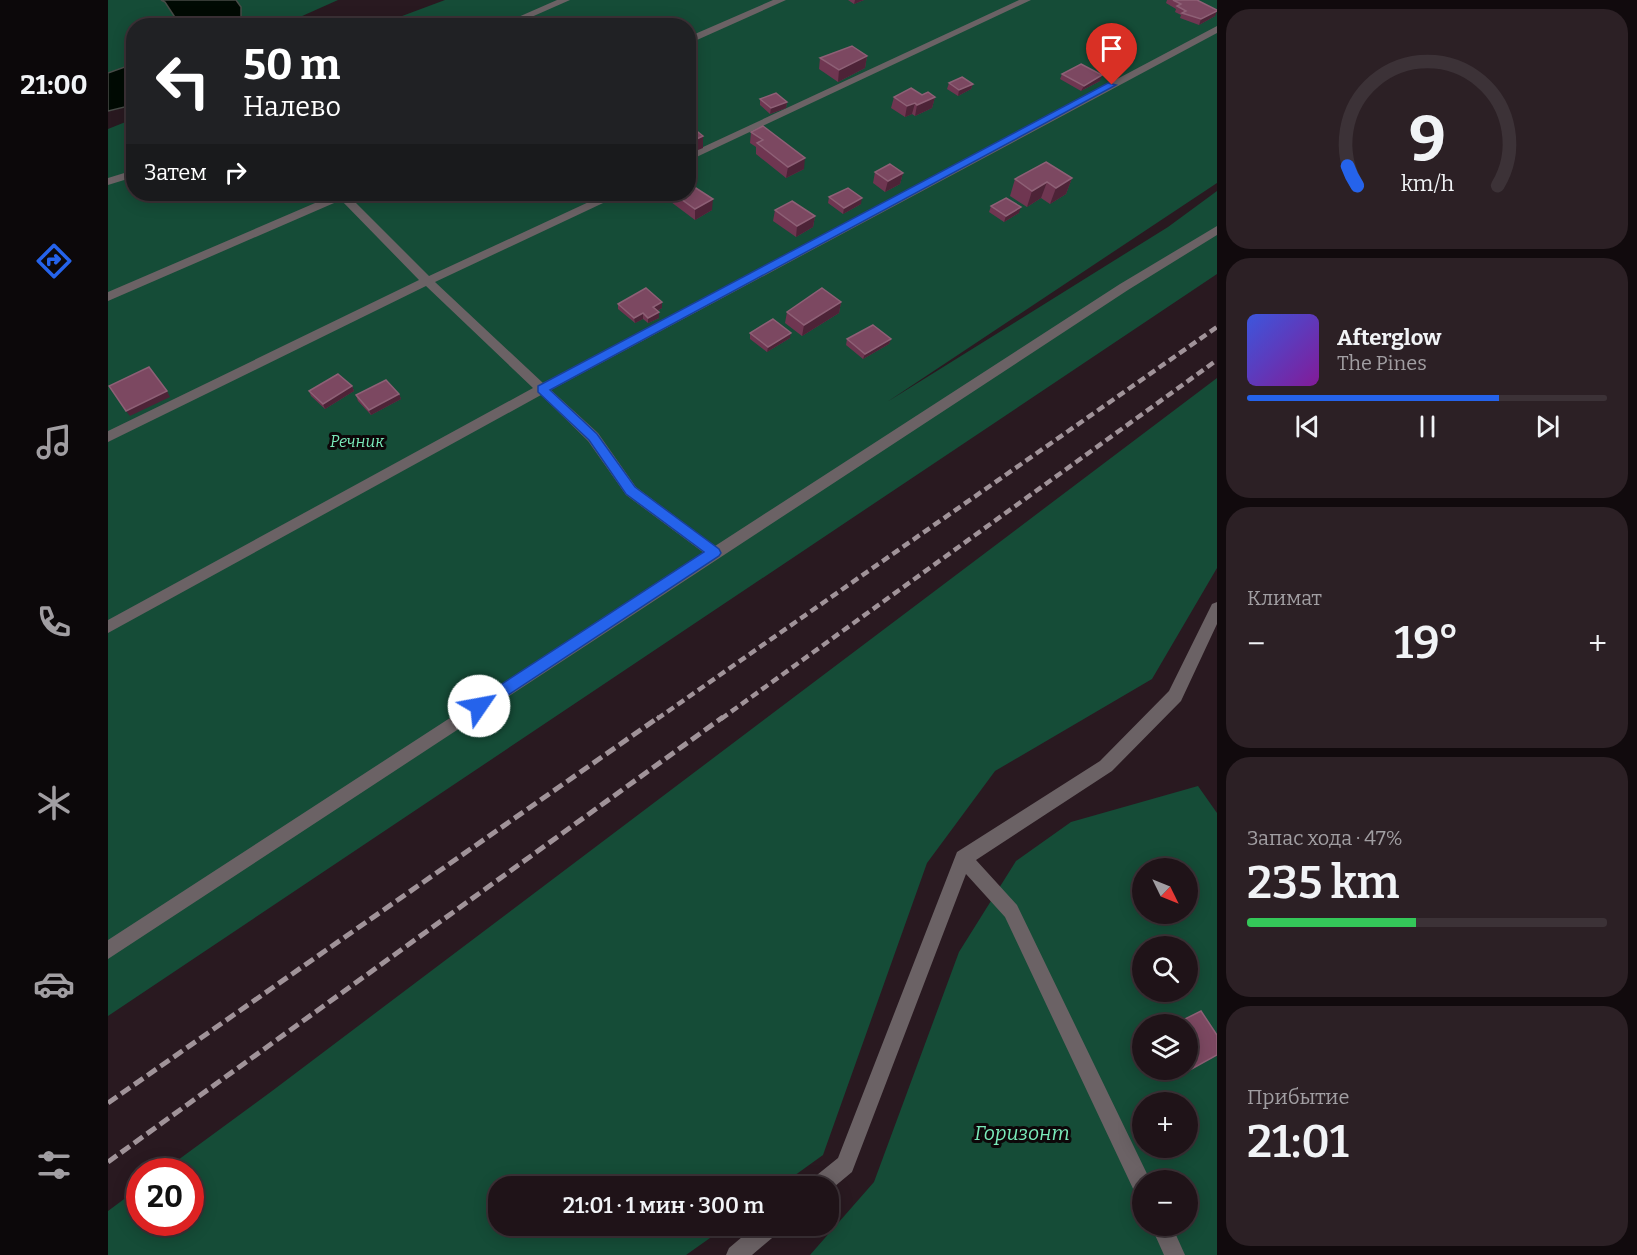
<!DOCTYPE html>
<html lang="ru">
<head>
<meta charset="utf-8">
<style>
  body { margin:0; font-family:Bitter,serif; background:#2c2025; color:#f1f3f6; height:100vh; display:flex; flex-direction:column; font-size:22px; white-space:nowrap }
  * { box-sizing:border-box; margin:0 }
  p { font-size:20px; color:#a19ea2 }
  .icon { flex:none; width:33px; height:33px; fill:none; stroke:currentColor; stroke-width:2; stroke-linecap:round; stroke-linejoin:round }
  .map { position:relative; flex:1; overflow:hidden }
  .side { display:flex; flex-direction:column; gap:9px; padding:9px; background:#110a0d; width:420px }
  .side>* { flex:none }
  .hud { position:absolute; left:18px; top:18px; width:570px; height:183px; border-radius:24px; box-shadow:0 3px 15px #0003,0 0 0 2px #3c3237; background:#202124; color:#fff; overflow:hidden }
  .needle { width:39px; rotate:133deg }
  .buttons { position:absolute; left:1024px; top:858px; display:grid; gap:12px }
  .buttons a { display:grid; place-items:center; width:66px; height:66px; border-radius:50%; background:#1f1318; box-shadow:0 3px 15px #0003,0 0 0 2px #3c3237; font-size:30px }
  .speed { position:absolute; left:18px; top:1158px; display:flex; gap:12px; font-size:30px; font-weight:700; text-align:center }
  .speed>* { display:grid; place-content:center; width:78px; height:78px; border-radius:50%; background:#1f1318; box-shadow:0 3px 15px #0003,0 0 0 2px #3c3237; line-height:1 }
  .speed .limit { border:9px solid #d22; background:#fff; color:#111 }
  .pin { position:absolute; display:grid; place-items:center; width:51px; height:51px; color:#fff; margin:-62px -26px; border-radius:50% 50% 50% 0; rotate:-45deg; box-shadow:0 0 6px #0007 }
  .pin .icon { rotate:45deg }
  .me { position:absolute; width:66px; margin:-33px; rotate:57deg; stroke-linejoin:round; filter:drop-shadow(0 0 4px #0008) }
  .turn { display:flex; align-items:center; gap:21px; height:126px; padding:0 18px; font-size:27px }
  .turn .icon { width:78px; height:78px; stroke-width:2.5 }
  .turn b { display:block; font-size:42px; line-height:51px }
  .then { display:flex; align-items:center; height:57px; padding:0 18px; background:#0003; gap:12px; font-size:22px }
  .big { font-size:45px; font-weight:600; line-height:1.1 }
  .side .card { flex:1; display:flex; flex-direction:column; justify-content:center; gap:9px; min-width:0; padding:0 21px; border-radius:24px; background:#2c2025 }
  .side .dial { align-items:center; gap:0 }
  .dial svg { height:156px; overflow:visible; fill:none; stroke:#3c3237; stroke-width:7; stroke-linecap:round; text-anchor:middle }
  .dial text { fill:#f1f3f6; stroke:none }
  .song { display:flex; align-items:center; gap:18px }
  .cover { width:72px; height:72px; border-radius:9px; background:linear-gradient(135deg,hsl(230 70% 55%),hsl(290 70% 35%)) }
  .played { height:6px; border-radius:3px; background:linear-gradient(90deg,#2563eb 70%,#3c3237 70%) }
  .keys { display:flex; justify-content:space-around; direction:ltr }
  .heat { display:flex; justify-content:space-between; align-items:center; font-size:33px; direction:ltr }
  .charge { height:9px; border-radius:4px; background:linear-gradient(90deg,#34c759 47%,#3c3237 0) }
  .trip { position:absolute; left:380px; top:1176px; width:351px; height:60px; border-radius:24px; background:#1f1318; box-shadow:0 3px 15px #0003,0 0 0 2px #3c3237; font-weight:600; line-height:60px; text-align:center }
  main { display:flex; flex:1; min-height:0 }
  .tab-bar { display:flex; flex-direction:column; width:108px; justify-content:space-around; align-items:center; background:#0c080a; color:#a19ea2 }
  .tab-bar .icon { width:42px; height:42px }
  .tab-bar .selected { color:#2563eb }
  .tab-bar b { font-size:27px; color:#f1f3f6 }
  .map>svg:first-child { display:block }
  .green { fill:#154c37; fill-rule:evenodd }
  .water { fill:#000a03; stroke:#474b47; stroke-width:1.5 }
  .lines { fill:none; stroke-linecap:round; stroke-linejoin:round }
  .lane { fill:#6b6265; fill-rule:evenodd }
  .rail-far1 { stroke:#a09399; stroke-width:4.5; stroke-dasharray:8 4.5; stroke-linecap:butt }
  .rail { stroke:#a09399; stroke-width:5; stroke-dasharray:11 5; stroke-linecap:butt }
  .wall { fill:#6f3651 }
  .shaded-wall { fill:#4d2337 }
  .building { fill:#7c4861; stroke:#8e6076; stroke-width:1.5 }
  .route { fill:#2563eb; stroke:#184099; stroke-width:1.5 }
  .labels { text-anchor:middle; stroke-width:6; stroke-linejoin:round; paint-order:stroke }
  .park-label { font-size:16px; font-style:italic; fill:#7aeaba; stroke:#0d0709 }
  .near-park-label { font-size:20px; font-style:italic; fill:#7aeaba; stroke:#0d0709 }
</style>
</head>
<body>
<main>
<nav class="tab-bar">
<b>21:00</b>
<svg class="icon selected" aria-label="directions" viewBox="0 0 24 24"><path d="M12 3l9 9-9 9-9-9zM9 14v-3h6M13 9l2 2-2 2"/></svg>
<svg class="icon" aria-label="music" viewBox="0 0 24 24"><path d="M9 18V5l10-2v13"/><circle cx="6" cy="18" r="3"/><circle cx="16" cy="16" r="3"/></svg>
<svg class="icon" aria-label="phone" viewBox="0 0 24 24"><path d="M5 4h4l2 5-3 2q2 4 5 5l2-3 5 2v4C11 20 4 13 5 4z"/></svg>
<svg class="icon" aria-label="climate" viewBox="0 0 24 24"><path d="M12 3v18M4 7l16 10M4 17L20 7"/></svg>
<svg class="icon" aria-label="car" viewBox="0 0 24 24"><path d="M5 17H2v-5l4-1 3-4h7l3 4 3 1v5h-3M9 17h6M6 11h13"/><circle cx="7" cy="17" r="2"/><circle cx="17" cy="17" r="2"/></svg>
<svg class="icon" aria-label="filters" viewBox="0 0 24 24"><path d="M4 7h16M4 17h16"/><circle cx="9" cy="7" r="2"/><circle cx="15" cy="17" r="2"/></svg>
</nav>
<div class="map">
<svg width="1109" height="1255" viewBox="0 0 1109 1255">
  <rect width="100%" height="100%" fill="#291920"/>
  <path class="green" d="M0,0h230l-56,25 -148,1 -1,67 -25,12z
    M337,0h772v183l-330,219 281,-175 49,-36v83l-1109,742v-887l25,-10 1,75h554v-168l-310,-1z
    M1109,378v190l-65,111 -157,92 -68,92 -104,292 -43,31h-282v40h229l-41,29h-578v-44l31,-23 1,34h50v-50l-27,-1 109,-80z
    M1090,786l19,27v442h-407l64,-73 85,-230 57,-91 55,-39zM1035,868h45v46h-45zM1035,946h45v46h-45zM1035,1024h45v46h-45zM1035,1102h45v46h-45zM1035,1180h45v46h-45z"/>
  <path class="water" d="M53,0h75l5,7v19l-61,-1 -15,-23z
    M25,64v41l-25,6v-38z"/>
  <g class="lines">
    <path class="lane" d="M449,0h13l-59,26h-13z
      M665,0h13l-98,44v-7z
      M911,0h12l-343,161v-7z
      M1109,26v7l-666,357 47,43 38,54 79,59 405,-262 97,-58v9l-89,55 -1020,669v-19l596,-387 -78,-58 -38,-54 -47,-46 -433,238v-13l425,-232 -107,-102 -318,156v-11l311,-151 -78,-80 -233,101v-9l228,-98h15l-1,3 79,79 177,-82h13l-1,2 -183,86 108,101z
      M26,170v7l-26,8v-7z
      M1109,602v22l-36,77 -69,70 -136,89 41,45 133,275h-7v18l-7,-3 -131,-278 -39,-43 -114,298 -24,20v-6h-19l3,-7 26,-21 119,-306 143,-91 69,-70 43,-87z
      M647,1226h26l-3,7 -26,22h-26l3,-7z
      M1043,1226h21l13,29h-21z"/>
    <path class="rail-far1" d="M549,719l560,-392
      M613,719l496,-359"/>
    <path class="rail" d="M0,1103l551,-386
      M0,1162l615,-445"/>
  </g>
  <path class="wall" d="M740,0h16l-10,4z
    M1059,0h30l18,16 -16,9 -19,-7 1,-3 -6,-3 1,-3 -10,-6z
    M759,56l-2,12 -27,14 -19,-13 1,-11z
    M954,74l38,7 -19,10 -21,-12z
    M841,83l24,1 -2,5 -13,7 -11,-7z
    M814,95l13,2 -3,11 -17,8 -3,-2 -7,3 -14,-9 3,-11z
    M652,99l27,3 -1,6 -16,6 -10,-9z
    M643,132l53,37 -18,9 -30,-24v-7l-6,-4z
    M767,172l28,1 -3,11 -15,8 -12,-9z
    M964,178l-6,16 -16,10 -9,-6 -14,9 -17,-11 5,-17z
    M561,194h19l24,16 -17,10 -24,-18v-4l-2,-1z
    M721,197l32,7 -18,10 -15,-11z
    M883,206l28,7 -15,9 -15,-10z
    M667,210l40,6 -2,11 -17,10 -23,-16z
    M733,302l-2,11 -37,23 -17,-13 2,-11z
    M510,304l44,4 -5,3 2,7 -11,5 -5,-4 -8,4 -17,-14z
    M642,333l40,5 -23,14 -17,-13z
    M739,339h44l-2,5 -26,15 -17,-14z
    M244,386l2,5 -29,18 -14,-13 -2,-5z
    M291,394l2,5 -30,16 -13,-14 -2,-6z
    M1093,1011l-13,60 -5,1 -1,-2h6v-46h-14z"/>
  <path class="shaded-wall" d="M747,0h9l-10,4z
    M1109,11l-2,5 -16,9 2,-6z
    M759,56l-2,12 -27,14 1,-12z
    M994,75l-2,6 -19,10 3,-5z
    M865,84l-2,5 -13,7 1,-6z
    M584,88v6l-4,1v-6z
    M827,97l-3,11 -17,8 2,-11z
    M679,102l-1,6 -16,6 1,-6z
    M807,103l-3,11 -7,3 2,-11z
    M595,136v12l-15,6v-11z
    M697,158l-1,11 -18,9 2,-11z
    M795,173l-3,11 -15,8 3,-11z
    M964,178l-6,16 -16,10 6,-16z
    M939,182l-6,16 -14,9 5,-16z
    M754,198l-1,6 -18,10 1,-6z
    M605,199l-1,11 -17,10v-11z
    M913,207l-2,6 -15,9 2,-6z
    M707,216l-2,11 -17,10 1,-11z
    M554,302v6l-9,5v-6z
    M733,302l-2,11 -37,23 2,-11z
    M551,312v6l-11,5v-5z
    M535,313v6l-8,4 -1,-5z
    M683,333l-1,5 -23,14 1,-5z
    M783,339l-2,5 -26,15 2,-5z
    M244,386l2,5 -29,18 -2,-5z
    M59,391l3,6 -40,19 -4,-5z
    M291,394l2,5 -30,16 -2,-5z"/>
  <path class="building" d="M1065,0h24l20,10v1l-16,8 -19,-6 4,-2 -9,-5 4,-2z
    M744,46l15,10 -28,14 -19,-12z
    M973,64l21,11 -18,11 -22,-12z
    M854,77l11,7 -14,6 -10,-7z
    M803,88l11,7 6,-3 7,5 -18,8 -2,-2 -8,3 -13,-9z
    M668,93l11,9 -16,6 -11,-9z
    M580,124l15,12 -15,7z
    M655,126l42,32 -17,9 -31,-24 6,-3 -12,-8z
    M938,162l26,16 -16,10 -9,-6 -15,9 -17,-12z
    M782,164l13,9 -15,8 -13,-9z
    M580,183l25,16 -18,10 -21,-15h14z
    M740,188l14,10 -18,10 -15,-11z
    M898,198l15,9 -15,9 -15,-10z
    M684,201l23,15 -18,10 -22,-16z
    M538,288l16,14 -9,5 6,5 -11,6 -5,-5 -9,5 -16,-14z
    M714,288l19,14 -37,23 -17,-13z
    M665,319l18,14 -23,14 -18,-14z
    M765,325l18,14 -26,15 -18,-15z
    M41,367l18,24 -41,20 -17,-25z
    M230,374l14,12 -29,18 -14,-13z
    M278,380l13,14 -30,16 -13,-15z
    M1093,1011l16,24v20l-29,16v-47h-13z"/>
  <path class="route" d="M1000,83l8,2 -566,305 47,44 38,53 84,62 2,4 -2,3 -235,155 -5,2 -5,-2 -2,-5 2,-4 230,-150 -78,-58 -37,-54 -51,-48v-6z"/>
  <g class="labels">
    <g class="park-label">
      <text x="249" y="447">Речник</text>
    </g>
    <g class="near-park-label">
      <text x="914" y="1140">Горизонт</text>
    </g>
  </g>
</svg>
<div class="buttons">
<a><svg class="needle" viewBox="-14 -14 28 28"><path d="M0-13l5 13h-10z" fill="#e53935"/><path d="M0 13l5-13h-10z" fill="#a19ea2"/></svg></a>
<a><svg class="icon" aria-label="search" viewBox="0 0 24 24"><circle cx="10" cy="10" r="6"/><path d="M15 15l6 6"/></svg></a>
<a><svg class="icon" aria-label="layers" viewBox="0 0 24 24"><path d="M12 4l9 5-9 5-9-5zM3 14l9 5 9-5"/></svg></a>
<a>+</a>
<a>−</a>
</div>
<div class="speed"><div class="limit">20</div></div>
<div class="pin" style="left:1004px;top:85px;background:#d93025"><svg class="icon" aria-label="arrive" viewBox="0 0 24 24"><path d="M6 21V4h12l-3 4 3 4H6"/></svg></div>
<svg class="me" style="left:371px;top:706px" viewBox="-20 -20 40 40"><circle r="19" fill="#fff"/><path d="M0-13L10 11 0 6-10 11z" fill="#2563eb"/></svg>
<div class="trip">21:01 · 1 мин · 300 m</div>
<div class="hud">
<div class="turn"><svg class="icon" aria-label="left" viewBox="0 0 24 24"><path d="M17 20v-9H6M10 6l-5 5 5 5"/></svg><div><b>50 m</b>Налево</div></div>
<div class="then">Затем<svg class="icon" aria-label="right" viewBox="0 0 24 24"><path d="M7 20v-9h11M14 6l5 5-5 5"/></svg></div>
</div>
</div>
<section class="side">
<div class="card dial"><svg viewBox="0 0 100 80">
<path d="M14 69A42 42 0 1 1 86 69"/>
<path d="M14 69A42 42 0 0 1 9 59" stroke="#2563eb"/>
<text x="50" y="56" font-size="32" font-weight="700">9</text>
<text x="50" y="72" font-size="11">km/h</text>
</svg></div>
<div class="card">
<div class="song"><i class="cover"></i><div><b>Afterglow</b><p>The Pines</p></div></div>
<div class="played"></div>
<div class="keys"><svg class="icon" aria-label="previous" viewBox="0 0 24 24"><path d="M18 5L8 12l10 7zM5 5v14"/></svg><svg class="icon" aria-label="pause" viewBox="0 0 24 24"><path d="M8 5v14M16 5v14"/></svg><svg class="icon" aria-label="next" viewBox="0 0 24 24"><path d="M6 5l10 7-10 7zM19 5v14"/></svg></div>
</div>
<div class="card"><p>Климат</p>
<div class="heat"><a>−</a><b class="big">19°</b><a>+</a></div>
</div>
<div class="card"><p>Запас хода · 47%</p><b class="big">235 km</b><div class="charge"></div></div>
<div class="card"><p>Прибытие</p><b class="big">21:01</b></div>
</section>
</main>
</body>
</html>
